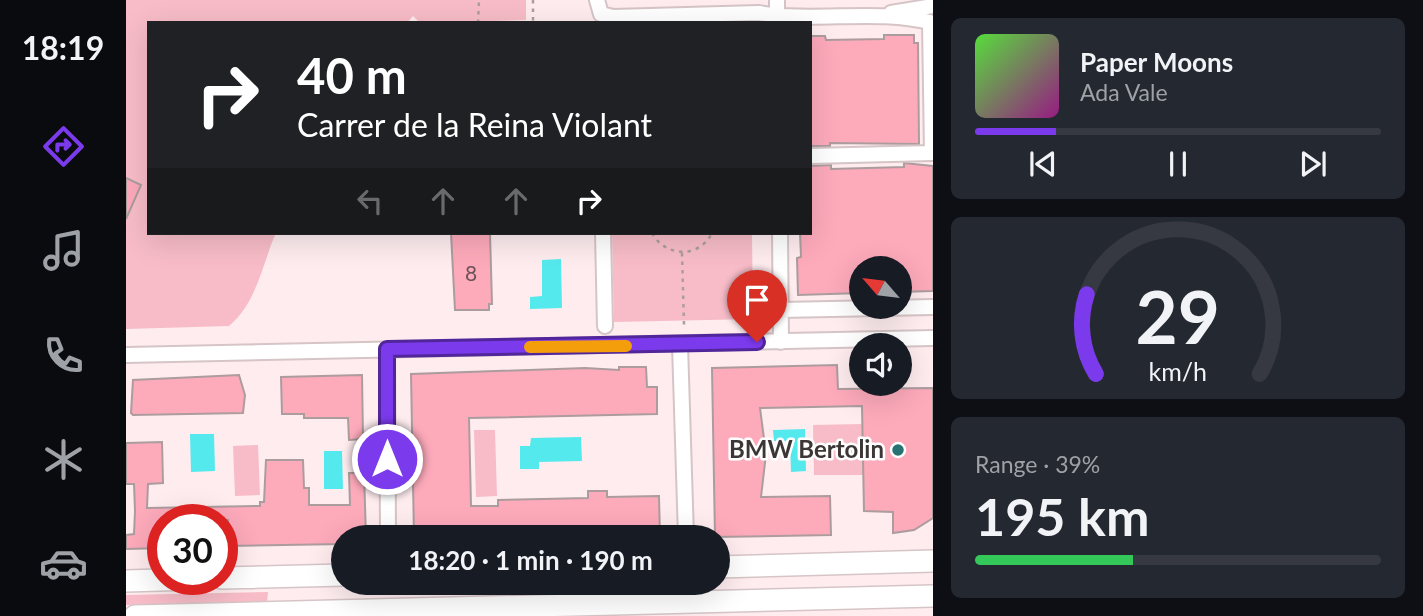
<!DOCTYPE html>
<html lang="en">
<head>
<meta charset="utf-8">
<style>
  body { margin:0; font-family:Lato,sans-serif; background:#242831; color:#f1f3f6; height:100vh; display:flex; flex-direction:column; font-size:26px; white-space:nowrap }
  * { box-sizing:border-box; margin:0 }
  p { font-size:23px; color:#9ea1a6 }
  .icon { flex:none; width:38px; height:38px; fill:none; stroke:currentColor; stroke-width:2; stroke-linecap:round; stroke-linejoin:round }
  .map { position:relative; flex:1; overflow:hidden }
  .panel { display:flex; flex-direction:column; gap:18px; padding:18px; background:#0d0f14; width:490px }
  .panel>* { flex:none }
  .guide { position:absolute; left:21px; top:21px; width:665px; height:214px; border-radius:0px; box-shadow:0 7px 28px #0002; background:#202124; color:#fff; overflow:hidden }
  .needle { width:46px; rotate:298deg }
  .fabs { position:absolute; left:723px; top:256px; display:grid; gap:14px }
  .fabs a { display:grid; place-items:center; width:63px; height:63px; border-radius:50%; background:#171b24; box-shadow:0 7px 28px #0002; font-size:35px }
  .speed { position:absolute; left:21px; top:504px; display:flex; gap:14px; font-size:35px; font-weight:700; text-align:center }
  .speed>* { display:grid; place-content:center; width:91px; height:91px; border-radius:50%; background:#171b24; box-shadow:0 7px 28px #0002; line-height:1 }
  .speed .limit { border:10px solid #d22; background:#fff; color:#111 }
  .pin { position:absolute; display:grid; place-items:center; width:60px; height:60px; color:#fff; margin:-72px -30px; border-radius:50% 50% 50% 0; rotate:-45deg; box-shadow:0 0 7px #0007 }
  .pin .icon { rotate:45deg }
  .me { position:absolute; width:77px; margin:-38px; rotate:0deg; stroke-linejoin:round; filter:drop-shadow(0 0 5px #0008) }
  .turn { display:flex; align-items:center; gap:24px; height:147px; padding:0 35px; font-size:32px }
  .turn .icon { width:91px; height:91px; stroke-width:2.5 }
  .turn b { display:block; font-size:49px; line-height:60px }
  .lanes { display:flex; align-items:center; height:66px; padding:0 35px; background:#0003; justify-content:center; gap:35px; direction:ltr }
  .lanes .off { opacity:.35 }
  .big { font-size:52px; font-weight:700; line-height:1.1 }
  .panel .card { flex:1; display:flex; flex-direction:column; justify-content:center; gap:10px; min-width:0; padding:0 24px; border-radius:10px; background:#242831 }
  .panel .dial { align-items:center; gap:0 }
  .dial svg { height:182px; overflow:visible; fill:none; stroke:#363941; stroke-width:7; stroke-linecap:round; text-anchor:middle }
  .dial text { fill:#f1f3f6; stroke:none }
  .song { display:flex; align-items:center; gap:21px }
  .cover { width:84px; height:84px; border-radius:10px; background:linear-gradient(135deg,hsl(110 70% 55%),hsl(310 70% 35%)) }
  .played { height:7px; border-radius:4px; background:linear-gradient(90deg,#7c3aed 20%,#363941 20%) }
  .keys { display:flex; justify-content:space-around; direction:ltr }
  .charge { height:10px; border-radius:5px; background:linear-gradient(90deg,#34c759 39%,#363941 0) }
  .trip { position:absolute; left:205px; top:525px; width:399px; height:70px; border-radius:35px; background:#171b24; box-shadow:0 7px 28px #0002; font-weight:700; line-height:70px; text-align:center }
  main { display:flex; flex:1; min-height:0 }
  .menu { display:flex; flex-direction:column; width:126px; justify-content:space-around; align-items:center; background:#090b0e; color:#9ea1a6 }
  .menu .icon { width:49px; height:49px }
  .menu .selected { color:#7c3aed }
  .menu b { font-size:32px; color:#f1f3f6 }
  .map>svg:first-child { display:block }
  .green { fill:#f7bcc7 }
  .water { fill:#54e9ed }
  .building { fill:#fdaabb; stroke:#ac9c9e; stroke-width:2 }
  .lines { fill:none; stroke-linecap:round; stroke-linejoin:round }
  .street-casing { stroke:#d6c5c7; stroke-width:18 }
  .primary-casing { stroke:#d6c5c7; stroke-width:24 }
  .path { stroke:#ab9da0; stroke-width:2.5; stroke-dasharray:3.5 5; stroke-linecap:butt }
  .street { stroke:#fff; stroke-width:14 }
  .primary { stroke:#fff; stroke-width:21 }
  .route-casing { stroke:#51269a; stroke-width:18 }
  .route { stroke:#7c3aed; stroke-width:12 }
  .slow { stroke:#f59e0b; stroke-width:12 }
  .poi-dot { fill:#277273; stroke:#fefefe; stroke-width:2.5 }
  .labels { text-anchor:middle; stroke-width:5; stroke-linejoin:round; paint-order:stroke }
  .number-label { font-size:21px; fill:#6d5358 }
  .poi-label { font-size:24px; font-weight:bold; fill:#3d3637; stroke:#fefefe; text-anchor:end }
</style>
</head>
<body>
<main>
<nav class="menu">
<b>18:19</b>
<svg class="icon selected" aria-label="directions" viewBox="0 0 24 24"><path d="M12 3l9 9-9 9-9-9zM9 14v-3h6M13 9l2 2-2 2"/></svg>
<svg class="icon" aria-label="music" viewBox="0 0 24 24"><path d="M9 18V5l10-2v13"/><circle cx="6" cy="18" r="3"/><circle cx="16" cy="16" r="3"/></svg>
<svg class="icon" aria-label="phone" viewBox="0 0 24 24"><path d="M5 4h4l2 5-3 2q2 4 5 5l2-3 5 2v4C11 20 4 13 5 4z"/></svg>
<svg class="icon" aria-label="climate" viewBox="0 0 24 24"><path d="M12 3v18M4 7l16 10M4 17L20 7"/></svg>
<svg class="icon" aria-label="car" viewBox="0 0 24 24"><path d="M5 17H2v-5l4-1 3-4h7l3 4 3 1v5h-3M9 17h6M6 11h13"/><circle cx="7" cy="17" r="2"/><circle cx="17" cy="17" r="2"/></svg>
</nav>
<div class="map">
<svg width="807" height="616" viewBox="0 0 807 616">
  <rect width="100%" height="100%" fill="#feecef"/>
  <path class="green" d="M0,0h400v20l-106,3 -7,-7 -6,7h-258v210h127c-14,31 -19,70 -47,93l-103,3z
    M486,233h140l1,86 -139,3z
    M737,424l1,51h-50l-1,-50z
    M348,430h21l2,66 -21,1z
    M132,445l2,50 -25,1 -2,-50z
    M142,592l-1,10 -141,3v-10z"/>
  <path class="water" d="M435,259l1,49 -32,1v-12l12,-1v-36z
    M679,429l1,42 -15,1 -1,-31h-16l-1,-11z
    M64,434h24l1,37 -24,1z
    M455,437l1,24 -43,1v7h-19v-23h10l1,-8z
    M198,451h18l1,38h-19z"/>
  <path class="building" d="M758,35h30v8h4l1,101 -89,-1v3h-20v-110h15l1,4 58,-1z
    M778,163l29,3v125l-33,1v-24h-39v25l-63,2 -1,-37 4,-1 -1,-24h10v-67l21,-1v4l73,-2z
    M0,178l15,7 -15,34z
    M325,233h39l2,71h-3v6h-34z
    M711,365l1,24 95,-1v130l-19,12 -21,3v-21l-29,-1 -2,-105 -102,2 6,46 -5,43 69,-1 1,39 -116,2 -3,-169z
    M493,367h27l1,20h10v27l-188,4 2,88h27v-6l90,-2v-7h19v6l52,-1 1,41h-246l-3,-163 174,-6 34,2z
    M113,375l6,20 -2,18 -110,2 -2,-2 2,-33z
    M236,375l1,64 -14,1 -1,-22h-44v-4h-22l-1,-37z
    M36,442l1,41 -15,1 -1,24 113,-2v-4h4l2,-42h37l1,28h5v17h41l-1,-32h15l2,64h-23v7l-115,2v-26h-65v28l-37,1v-14l8,-1 1,-23 -1,-27h-8v-41z"/>
  <g class="lines">
    <defs>
      <path id="street" d="M471,0l4,14 12,3 146,-4c57,10 117,-5 174,10
        M651,0v23
        M765,13l42,-7
        M684,156l122,-3 -2,-131
        M477,233l2,93
        M654,233l1,109
        M654,310l153,-3
        M554,345l6,192
        M261,350l1,187
        M0,355l807,-17"/>
      <path id="primary" d="M592,567l215,-6
        M96,578l121,-3
        M0,581l67,-2
        M9,616l798,-20"/>
    </defs>
    <use href="#street" class="street-casing"/>
    <use href="#primary" class="primary-casing"/>
    <path class="path" d="M407,0v23
      M352,23l1,-23
      M526,233c13,24 47,26 60,0
      M556,253l2,72"/>
    <use href="#street" class="street"/>
    <use href="#primary" class="primary"/>
  </g>
  <g class="lines">
    <defs>
      <path id="route" d="M261,459v-110l370,-7"/>
    </defs>
    <use href="#route" class="route-casing"/>
    <use href="#route" class="route"/>
    <path class="slow" d="M404,347l96,-1"/>
  </g>
  <circle class="poi-dot" cx="772" cy="450" r="7"/>
  <g class="labels">
    <g class="number-label">
      <text x="345" y="281">8</text>
    </g>
    <g class="poi-label">
      <text x="758" y="458">BMW Bertolin</text>
    </g>
  </g>
</svg>
<div class="fabs">
<a><svg class="needle" viewBox="-14 -14 28 28"><path d="M0-13l5 13h-10z" fill="#e53935"/><path d="M0 13l5-13h-10z" fill="#9ea1a6"/></svg></a>
<a><svg class="icon" aria-label="sound" viewBox="0 0 24 24"><path d="M4 9h4l5-4v14l-5-4H4zM17 9q2 3 0 6"/></svg></a>
</div>
<div class="speed"><div class="limit">30</div></div>
<div class="pin" style="left:631px;top:342px;background:#d93025"><svg class="icon" aria-label="arrive" viewBox="0 0 24 24"><path d="M6 21V4h12l-3 4 3 4H6"/></svg></div>
<svg class="me" style="left:261px;top:459px" viewBox="-20 -20 40 40"><circle r="17" fill="#7c3aed" stroke="#fff" stroke-width="3"/><path d="M0-11L8 9 0 5-8 9z" fill="#fff"/></svg>
<div class="trip">18:20 · 1 min · 190 m</div>
<div class="guide">
<div class="turn"><svg class="icon" aria-label="right" viewBox="0 0 24 24"><path d="M7 20v-9h11M14 6l5 5-5 5"/></svg><div><b>40 m</b>Carrer de la Reina Violant</div></div>
<div class="lanes"><svg class="icon off" aria-label="left" viewBox="0 0 24 24"><path d="M17 20v-9H6M10 6l-5 5 5 5"/></svg><svg class="icon off" aria-label="ahead" viewBox="0 0 24 24"><path d="M12 20V5M6 11l6-6 6 6"/></svg><svg class="icon off" aria-label="ahead" viewBox="0 0 24 24"><path d="M12 20V5M6 11l6-6 6 6"/></svg><svg class="icon" aria-label="right" viewBox="0 0 24 24"><path d="M7 20v-9h11M14 6l5 5-5 5"/></svg></div>
</div>
</div>
<section class="panel">
<div class="card">
<div class="song"><i class="cover"></i><div><b>Paper Moons</b><p>Ada Vale</p></div></div>
<div class="played"></div>
<div class="keys"><svg class="icon" aria-label="previous" viewBox="0 0 24 24"><path d="M18 5L8 12l10 7zM5 5v14"/></svg><svg class="icon" aria-label="pause" viewBox="0 0 24 24"><path d="M8 5v14M16 5v14"/></svg><svg class="icon" aria-label="next" viewBox="0 0 24 24"><path d="M6 5l10 7-10 7zM19 5v14"/></svg></div>
</div>
<div class="card dial"><svg viewBox="0 0 100 80">
<path d="M14 69A42 42 0 1 1 86 69"/>
<path d="M14 69A42 42 0 0 1 10 34" stroke="#7c3aed"/>
<text x="50" y="56" font-size="32" font-weight="700">29</text>
<text x="50" y="72" font-size="11">km/h</text>
</svg></div>
<div class="card"><p>Range · 39%</p><b class="big">195 km</b><div class="charge"></div></div>
</section>
</main>
</body>
</html>
